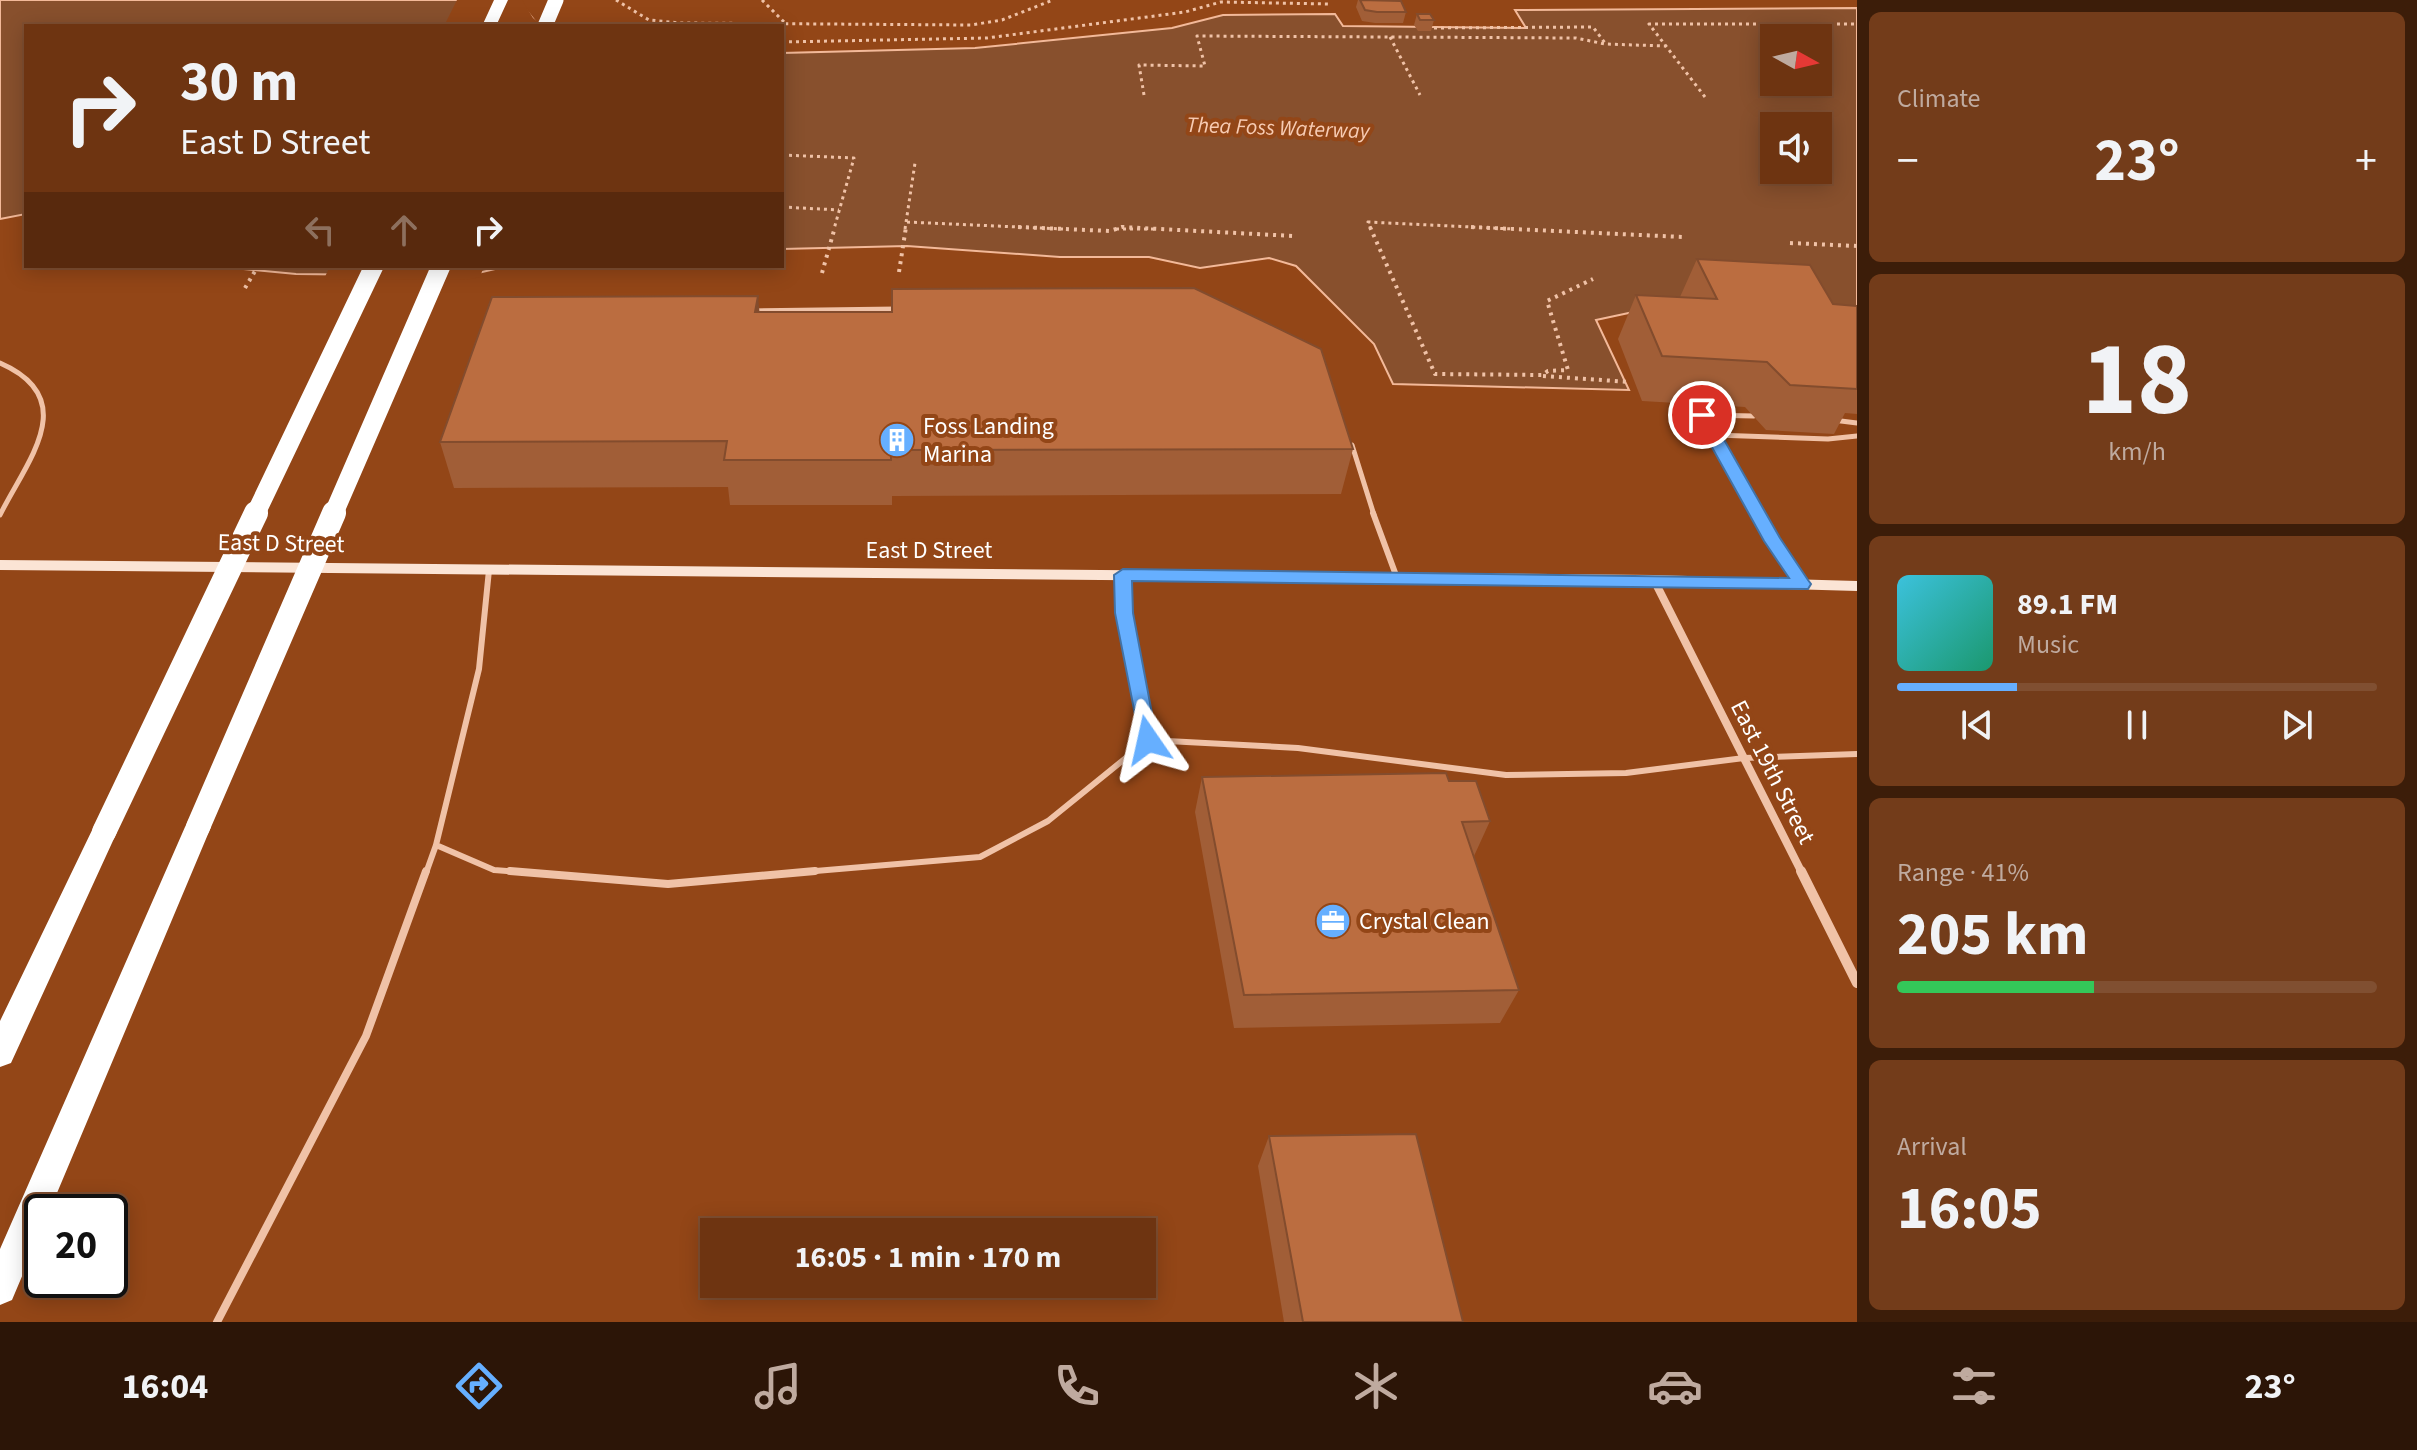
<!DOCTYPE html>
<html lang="en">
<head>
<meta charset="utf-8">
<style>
  body { margin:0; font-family:"Source Sans 3",sans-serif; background:#733c1a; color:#f1f3f6; height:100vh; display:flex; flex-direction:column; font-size:30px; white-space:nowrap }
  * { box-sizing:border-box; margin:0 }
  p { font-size:26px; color:#bfaa9f }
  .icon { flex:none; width:44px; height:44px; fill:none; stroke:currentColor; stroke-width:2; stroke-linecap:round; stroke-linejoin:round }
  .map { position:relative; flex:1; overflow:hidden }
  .side { display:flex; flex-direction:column; gap:12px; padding:12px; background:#3c1d09; width:560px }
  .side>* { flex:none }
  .guide { position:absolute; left:24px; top:24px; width:760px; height:244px; border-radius:0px; box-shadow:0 4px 20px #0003,0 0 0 2px #804f31; background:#6e3411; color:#f1f3f6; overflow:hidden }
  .needle { width:52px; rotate:98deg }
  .fabs { position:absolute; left:1760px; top:24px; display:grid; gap:16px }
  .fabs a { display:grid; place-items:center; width:72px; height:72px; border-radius:0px; background:#6e3411; box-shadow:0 4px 20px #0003,0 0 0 2px #804f31; font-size:40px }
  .speed { position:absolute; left:24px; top:1194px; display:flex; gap:16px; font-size:40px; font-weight:700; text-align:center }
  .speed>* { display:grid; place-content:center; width:104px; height:104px; border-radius:50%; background:#6e3411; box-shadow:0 4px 20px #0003,0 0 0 2px #804f31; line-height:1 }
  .speed .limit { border:4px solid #111; border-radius:12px; background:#fff; color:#111 }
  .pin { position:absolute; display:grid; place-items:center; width:68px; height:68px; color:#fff; margin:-34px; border:4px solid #fff; border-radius:50%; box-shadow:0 2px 8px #0007 }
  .me { position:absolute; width:88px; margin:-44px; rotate:349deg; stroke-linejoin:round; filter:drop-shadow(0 0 6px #0008) }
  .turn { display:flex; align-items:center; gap:28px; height:168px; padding:0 24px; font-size:36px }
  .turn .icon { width:104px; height:104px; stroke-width:2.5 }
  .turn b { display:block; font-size:56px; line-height:68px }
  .lanes { display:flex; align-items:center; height:76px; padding:0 24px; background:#0003; justify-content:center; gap:40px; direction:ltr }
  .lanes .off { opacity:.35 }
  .big { font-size:60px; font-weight:700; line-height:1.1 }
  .side .widget { flex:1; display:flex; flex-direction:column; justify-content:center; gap:12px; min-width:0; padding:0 28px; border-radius:12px; background:#733c1a }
  .side .dial { align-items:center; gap:0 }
  .dial b { font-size:104px; line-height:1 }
  .song { display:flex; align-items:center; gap:24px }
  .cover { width:96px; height:96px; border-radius:12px; background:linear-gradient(135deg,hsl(190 70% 55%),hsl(160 70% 35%)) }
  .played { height:8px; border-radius:4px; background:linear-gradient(90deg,#66afff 25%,#804f31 25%) }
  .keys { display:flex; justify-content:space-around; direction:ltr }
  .heat { display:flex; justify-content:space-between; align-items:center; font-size:44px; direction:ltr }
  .charge { height:12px; border-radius:6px; background:linear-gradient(90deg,#34c759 41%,#804f31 0) }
  .trip { position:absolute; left:700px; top:1218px; width:456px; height:80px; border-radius:0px; background:#6e3411; box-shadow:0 4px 20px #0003,0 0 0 2px #804f31; font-weight:700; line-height:80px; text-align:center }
  .tab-bar { display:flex; height:128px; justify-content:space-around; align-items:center; background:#2c1507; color:#bfaa9f }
  .tab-bar .icon { width:56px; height:56px }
  .tab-bar .on { color:#66afff }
  .tab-bar b { font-size:36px; color:#f1f3f6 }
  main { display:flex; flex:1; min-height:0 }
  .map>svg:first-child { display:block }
  .water { fill:#88502d; stroke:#f3b999; stroke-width:2; fill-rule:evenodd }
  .pier { fill:#934617 }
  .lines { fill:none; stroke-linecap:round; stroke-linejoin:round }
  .path-far1 { stroke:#f0c2a7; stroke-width:3; stroke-dasharray:3 4; stroke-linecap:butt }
  .path { stroke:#f0c2a7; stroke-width:4; stroke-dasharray:3 5; stroke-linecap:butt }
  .lane-far2 { stroke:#f0c2a7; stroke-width:5 }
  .lane-far1 { stroke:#f0c2a7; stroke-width:6 }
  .lane { stroke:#f0c2a7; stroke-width:8 }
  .street-far1 { stroke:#f0c2a7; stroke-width:8 }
  .street { stroke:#f0c2a7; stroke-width:10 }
  .secondary { fill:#fbe4d5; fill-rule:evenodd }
  .highway { fill:#fff; fill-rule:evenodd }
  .highway-bridge-far2 { stroke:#fff; stroke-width:15 }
  .highway-bridge-far1 { stroke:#fff; stroke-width:19 }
  .highway-bridge { stroke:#fff; stroke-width:24 }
  .wall { fill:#a15e37 }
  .shaded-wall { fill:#834c2d }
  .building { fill:#bb6d40; stroke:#834c2d; stroke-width:2 }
  .route { fill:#66afff; stroke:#4272a6; stroke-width:2 }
  .labels { text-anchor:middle; stroke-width:8; stroke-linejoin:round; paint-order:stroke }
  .far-water-label { font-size:22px; font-style:italic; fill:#f7cbb3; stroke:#934617 }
  .poi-label { font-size:24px; fill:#fff; stroke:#934617; text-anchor:start }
  .street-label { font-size:24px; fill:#fff; stroke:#934617 }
</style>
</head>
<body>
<main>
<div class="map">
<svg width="1857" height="1322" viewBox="0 0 1857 1322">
  <rect width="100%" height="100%" fill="#934617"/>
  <path class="water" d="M0,0h518l21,26h-513v188l-26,5z
    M1857,8v324l-163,-33 -98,21 33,70 -236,-6 -19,-40 -78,-78 -27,-8 -69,10 -51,-11h-89l-153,-11 -125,3v-196l193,-5 197,-20 51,-13 112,-1 8,12 183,2 -11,-18zM1774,38h44v44h-44zM1774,126h44v44h-44z
    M213,266h295l-43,10 -169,-2z"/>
  <path class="pier" d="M457,0h65l11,18 10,8h-99z
    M330,266h154l-4,11 -14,3 -142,-1z"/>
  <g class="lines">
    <path class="path-far1" d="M616,0l33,20 31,3 291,2 31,-5 51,-20
      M762,0l23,23
      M1427,28l166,-1 12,16
      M1390,37l30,58
      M782,42l205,-4 198,-26 36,-10 109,2
      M1144,95l-5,-30 66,1 -8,-30 379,2 29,6 60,2
      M1705,97l-56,-73h208
      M782,155l72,3 -20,71
      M782,207l57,3
      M907,222l156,7
      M905,229l10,-66
      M1116,229h42
      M1371,229l-3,-7 145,7"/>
    <path class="path" d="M1018,227l92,4 12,-4 172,9
      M1370,227l65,147 107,1 6,-4 20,-1 -21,-69 46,-22
      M1471,227l213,10
      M1790,243l67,3
      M899,272l7,-45
      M822,273l13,-46
      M245,288l13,-22
      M1543,376l87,6"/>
    <path class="lane-far2" d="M752,311l145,-2
      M0,363c83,36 26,99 0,152
      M1702,415l56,100
      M1702,415l52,1
      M1833,420l24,3
      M1715,435l113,4 29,-3
      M1352,445l22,70"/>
    <path class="lane-far1" d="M1373,513l24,65
      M1757,513l45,71
      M1123,575l1,38 24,127
      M436,845l58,25 41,3
      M426,873l10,-28 43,-176 10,-99
      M792,873l188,-16 68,-36 100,-81 150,8 208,27 120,-2 118,-15 113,-4"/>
    <path class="lane" d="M510,871l158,13 147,-13
      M217,1322l149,-286 60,-165"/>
    <path class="street-far1" d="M1654,580l148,293"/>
    <path class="street" d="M1801,871l56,112"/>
    <path class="secondary" d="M0,560l1654,15 203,6v10l-203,-6 -1654,-15z"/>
    <path class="highway" d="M494,0h14l-12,26h-14z
      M198,816l9,3 4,8 -162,385h-7v17l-30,71 -12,5v-56l185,-422 4,-8z
      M104,821l9,3 4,8 -106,231 -11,4v-46l95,-197z"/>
    <path class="highway-bridge-far2" d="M545,26l11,-26"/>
    <path class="highway-bridge-far1" d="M255,515l119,-249
      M333,515l108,-249"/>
    <path class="highway-bridge" d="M198,827l136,-314
      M104,832l152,-319"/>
  </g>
  <path class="wall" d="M1358,0h36l12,12 -3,11h-28l-13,-2 -6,-14z
    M1417,14l17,6 -3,11h-13l-4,-6z
    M1697,259l136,45 24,2v108l-12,-1 -11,21 -68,-4 -21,-23 -103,-6 -24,-62 18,-44 44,2z
    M759,312l594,137 -12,45 -449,2v9h-162l-2,-18 -274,1 -14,-46z
    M1202,777l247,4 41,40 -16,35 45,134 -19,33 -266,5 -39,-216z
    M1269,1136l194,186h-179l-26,-156z"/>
  <path class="shaded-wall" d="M758,296l4,44 -7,-28z"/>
  <path class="building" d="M1360,0l41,1 5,11h-29l-12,-2z
    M1417,14h13l4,6h-14z
    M1697,259l113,6 23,39 24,2v83l-67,-4 -23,-23 -105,-6 -26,-61 81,4z
    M1194,288l127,61 32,100 -462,1v10h-167l3,-19 -287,1 52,-145 266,-1 -3,16h137v-23z
    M1446,773l3,8h27l14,40 -28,1 57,168 -275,5 -42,-218z
    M1416,1134l47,188h-160l-34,-186z"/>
  <path class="route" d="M1702,411l8,4 70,123 28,42 3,4 -3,5 -676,-8 1,32 24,127 -2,5h-14l-26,-132 -1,-38 9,-6 666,9 -25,-37 -70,-126z"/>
  <defs>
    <symbol id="building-disc" viewBox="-11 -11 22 22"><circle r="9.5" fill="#66afff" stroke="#934617"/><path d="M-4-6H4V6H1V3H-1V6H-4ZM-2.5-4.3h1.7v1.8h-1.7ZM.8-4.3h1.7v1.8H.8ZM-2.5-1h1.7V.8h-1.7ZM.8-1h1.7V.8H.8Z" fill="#fff"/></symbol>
    <symbol id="office-disc" viewBox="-11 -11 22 22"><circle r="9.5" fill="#66afff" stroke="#934617"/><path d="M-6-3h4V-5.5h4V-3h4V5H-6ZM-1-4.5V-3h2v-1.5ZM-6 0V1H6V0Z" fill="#fff"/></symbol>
  </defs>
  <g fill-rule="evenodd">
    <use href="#building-disc" x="877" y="420" width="40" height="40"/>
    <use href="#office-disc" x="1313" y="901" width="40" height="40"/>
  </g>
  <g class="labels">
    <g class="far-water-label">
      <text transform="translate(1278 127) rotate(2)" y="8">Thea Foss Waterway</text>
    </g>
    <g class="poi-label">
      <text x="923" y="434">Foss Landing<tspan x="923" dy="28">Marina</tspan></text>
      <text x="1359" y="929">Crystal Clean</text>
    </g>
    <g class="street-label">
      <text transform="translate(281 543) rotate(1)" y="8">East D Street</text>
      <text x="929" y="558">East D Street</text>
      <text transform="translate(1773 772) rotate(63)" y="8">East 19th Street</text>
    </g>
  </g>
</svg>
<div class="fabs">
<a><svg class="needle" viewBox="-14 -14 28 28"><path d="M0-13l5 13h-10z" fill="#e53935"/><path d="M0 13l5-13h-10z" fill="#bfaa9f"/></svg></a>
<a><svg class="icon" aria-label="sound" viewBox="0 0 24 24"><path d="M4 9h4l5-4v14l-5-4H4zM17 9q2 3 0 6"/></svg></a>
</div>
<div class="speed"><div class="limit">20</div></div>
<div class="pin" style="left:1702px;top:415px;background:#d93025"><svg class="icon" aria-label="arrive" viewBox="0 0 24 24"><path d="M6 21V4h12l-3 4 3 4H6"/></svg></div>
<svg class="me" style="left:1148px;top:740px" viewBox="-20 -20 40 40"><path d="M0-17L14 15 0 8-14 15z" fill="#66afff" stroke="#fff" stroke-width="4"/></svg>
<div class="trip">16:05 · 1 min · 170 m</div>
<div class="guide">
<div class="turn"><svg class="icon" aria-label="right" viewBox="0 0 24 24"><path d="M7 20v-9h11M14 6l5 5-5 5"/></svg><div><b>30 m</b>East D Street</div></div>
<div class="lanes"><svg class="icon off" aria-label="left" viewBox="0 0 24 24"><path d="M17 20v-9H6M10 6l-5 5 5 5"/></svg><svg class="icon off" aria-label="ahead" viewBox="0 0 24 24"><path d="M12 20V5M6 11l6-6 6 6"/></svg><svg class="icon" aria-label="right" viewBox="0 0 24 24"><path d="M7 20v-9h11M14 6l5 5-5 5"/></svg></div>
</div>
</div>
<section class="side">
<div class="widget"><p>Climate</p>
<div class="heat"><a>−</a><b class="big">23°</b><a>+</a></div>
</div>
<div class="widget dial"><b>18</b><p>km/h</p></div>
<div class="widget">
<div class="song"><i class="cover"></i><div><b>89.1 FM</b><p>Music</p></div></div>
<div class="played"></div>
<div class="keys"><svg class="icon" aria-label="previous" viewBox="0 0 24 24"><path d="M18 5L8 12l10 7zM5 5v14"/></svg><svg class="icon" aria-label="pause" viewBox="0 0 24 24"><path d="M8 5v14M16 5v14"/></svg><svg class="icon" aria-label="next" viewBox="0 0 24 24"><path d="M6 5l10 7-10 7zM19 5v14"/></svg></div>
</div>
<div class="widget"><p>Range · 41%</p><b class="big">205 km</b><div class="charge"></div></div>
<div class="widget"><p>Arrival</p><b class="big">16:05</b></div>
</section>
</main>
<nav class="tab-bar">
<b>16:04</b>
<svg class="icon on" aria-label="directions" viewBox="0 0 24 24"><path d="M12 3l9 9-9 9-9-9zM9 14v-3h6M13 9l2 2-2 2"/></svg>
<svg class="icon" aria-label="music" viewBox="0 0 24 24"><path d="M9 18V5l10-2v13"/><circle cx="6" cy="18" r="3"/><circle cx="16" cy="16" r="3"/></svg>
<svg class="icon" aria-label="phone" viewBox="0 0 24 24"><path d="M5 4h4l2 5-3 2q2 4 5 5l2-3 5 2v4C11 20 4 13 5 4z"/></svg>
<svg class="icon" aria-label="climate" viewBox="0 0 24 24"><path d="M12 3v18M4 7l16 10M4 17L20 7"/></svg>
<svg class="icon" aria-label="car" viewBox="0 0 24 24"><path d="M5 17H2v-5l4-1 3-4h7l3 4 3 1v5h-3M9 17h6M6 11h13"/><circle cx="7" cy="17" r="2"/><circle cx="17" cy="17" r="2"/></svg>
<svg class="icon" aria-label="filters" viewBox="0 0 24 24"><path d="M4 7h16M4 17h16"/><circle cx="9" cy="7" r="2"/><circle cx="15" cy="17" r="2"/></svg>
<b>23°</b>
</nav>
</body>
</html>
